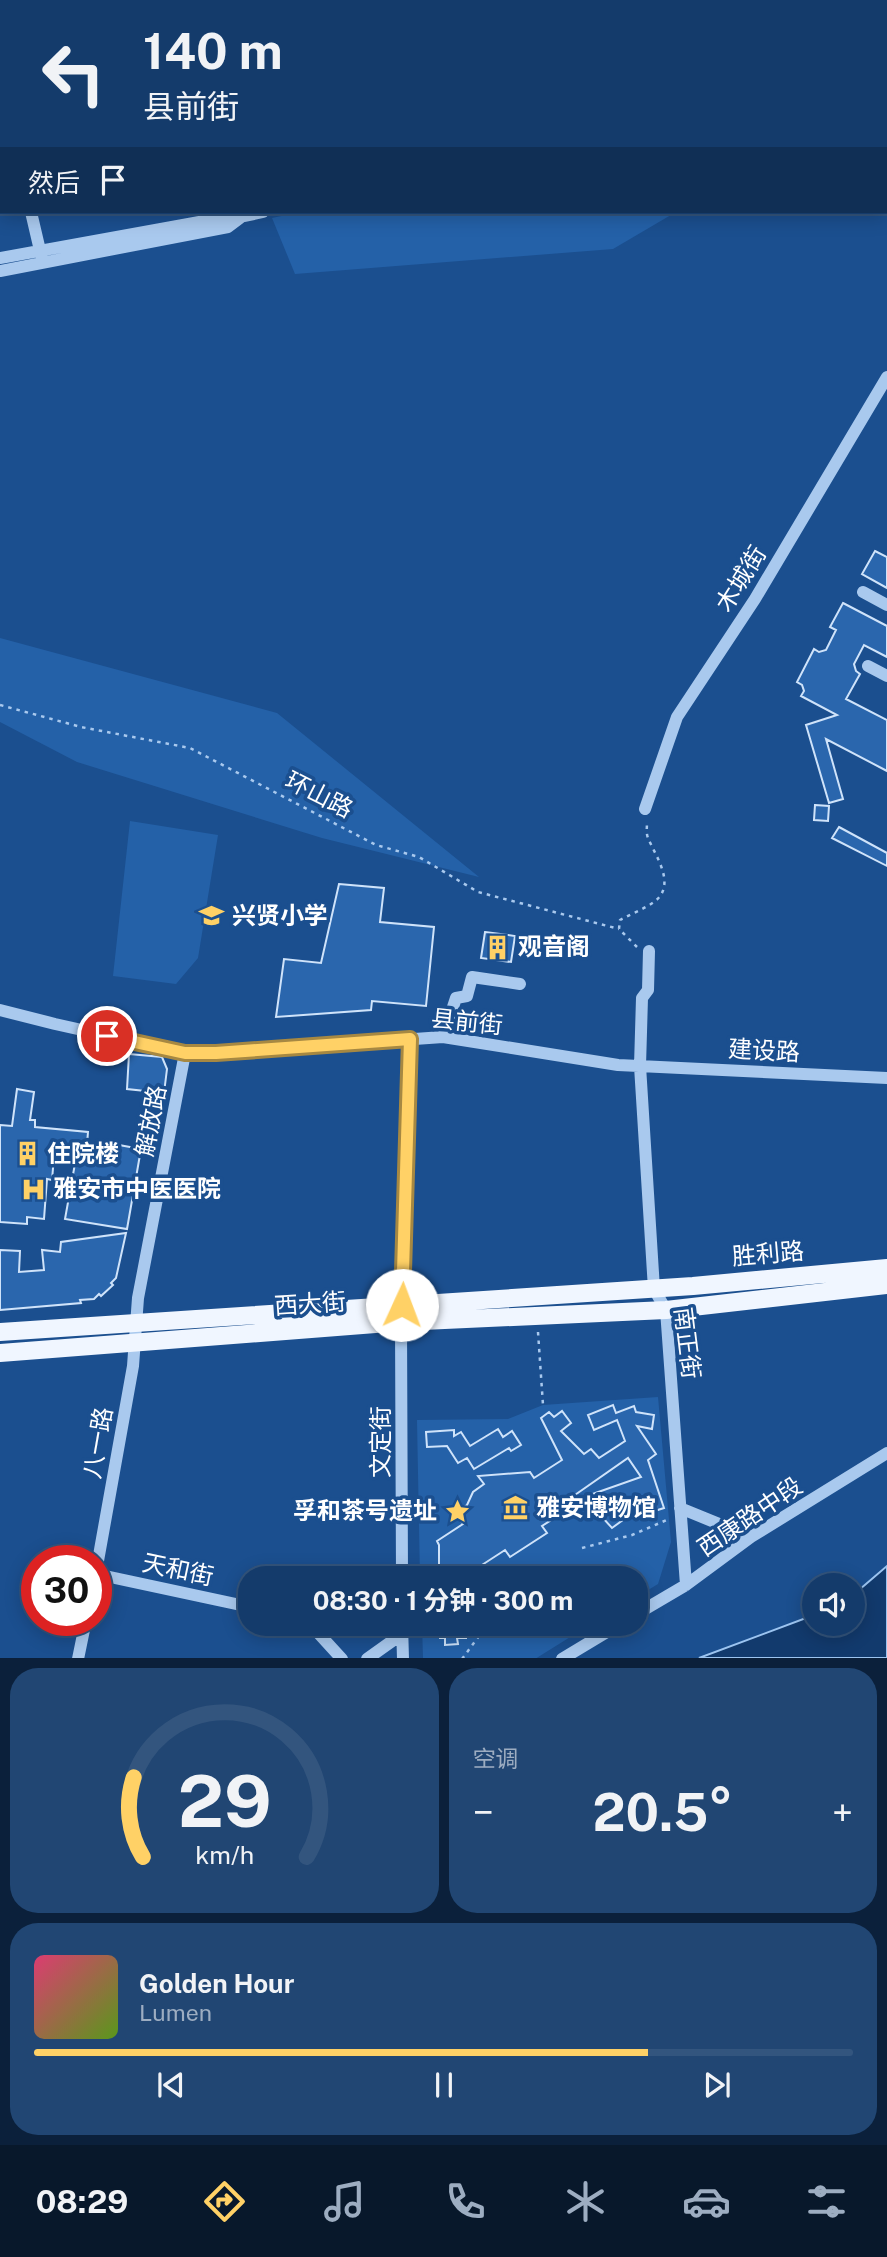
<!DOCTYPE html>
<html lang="zh">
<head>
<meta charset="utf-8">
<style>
  body { margin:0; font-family:"Public Sans","Noto Sans SC",sans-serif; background:#214673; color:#f1f3f6; height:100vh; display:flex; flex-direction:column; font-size:26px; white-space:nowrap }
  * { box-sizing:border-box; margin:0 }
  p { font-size:23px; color:#9dadc1 }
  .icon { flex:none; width:38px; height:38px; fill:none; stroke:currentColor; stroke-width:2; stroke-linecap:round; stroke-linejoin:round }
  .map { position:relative; height:1658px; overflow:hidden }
  .details { display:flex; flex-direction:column; gap:10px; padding:10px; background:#0b203b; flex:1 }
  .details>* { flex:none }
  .top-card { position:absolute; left:0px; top:0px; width:887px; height:214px; box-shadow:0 4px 18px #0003,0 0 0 2px #33557e; background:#143b6b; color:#f1f3f6; overflow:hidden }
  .tools { position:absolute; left:802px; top:1573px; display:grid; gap:14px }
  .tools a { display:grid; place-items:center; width:63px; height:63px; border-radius:50%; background:#143b6b; box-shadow:0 4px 18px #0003,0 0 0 2px #33557e; font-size:35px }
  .speed { position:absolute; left:21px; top:1545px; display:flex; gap:14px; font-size:35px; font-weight:700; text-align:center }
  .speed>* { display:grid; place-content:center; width:91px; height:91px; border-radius:50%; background:#143b6b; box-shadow:0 4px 18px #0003,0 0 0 2px #33557e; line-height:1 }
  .speed .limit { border:10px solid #d22; background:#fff; color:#111 }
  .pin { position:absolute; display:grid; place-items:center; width:60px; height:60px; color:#fff; margin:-30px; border:4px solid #fff; border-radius:50%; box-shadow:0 2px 7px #0007 }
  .me { position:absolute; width:77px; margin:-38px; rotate:2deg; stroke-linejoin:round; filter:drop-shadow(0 0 5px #0008) }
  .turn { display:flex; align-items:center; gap:24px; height:147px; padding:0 28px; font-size:32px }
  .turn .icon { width:91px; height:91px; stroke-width:2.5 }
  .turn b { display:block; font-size:49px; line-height:60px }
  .then { display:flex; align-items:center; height:66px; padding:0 28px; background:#0003; gap:14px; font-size:26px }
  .big { font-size:52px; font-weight:700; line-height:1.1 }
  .details .tile { flex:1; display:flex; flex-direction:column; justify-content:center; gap:10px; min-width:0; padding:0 24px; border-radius:28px; background:#214673 }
  .details .dial { align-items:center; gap:0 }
  .dial svg { height:182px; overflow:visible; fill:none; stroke:#33557e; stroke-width:7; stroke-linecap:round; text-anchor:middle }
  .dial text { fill:#f1f3f6; stroke:none }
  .song { display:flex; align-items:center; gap:21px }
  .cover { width:84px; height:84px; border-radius:10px; background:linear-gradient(135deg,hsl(340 70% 55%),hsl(90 70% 35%)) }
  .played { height:7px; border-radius:4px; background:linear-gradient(90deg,#ffd166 75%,#33557e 75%) }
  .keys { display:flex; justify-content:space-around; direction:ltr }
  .heat { display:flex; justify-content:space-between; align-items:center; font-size:38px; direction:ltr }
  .details .tiles { flex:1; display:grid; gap:10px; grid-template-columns:1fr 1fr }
  .tile:last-child { grid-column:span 2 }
  .trip { position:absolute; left:238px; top:1566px; width:410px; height:70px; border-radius:28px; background:#143b6b; box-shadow:0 4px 18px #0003,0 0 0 2px #33557e; font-weight:700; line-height:70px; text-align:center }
  .tabs { display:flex; height:112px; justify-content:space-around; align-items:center; background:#08182b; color:#9dadc1 }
  .tabs .icon { width:49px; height:49px }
  .tabs .current { color:#ffd166 }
  .tabs b { font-size:32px; color:#f1f3f6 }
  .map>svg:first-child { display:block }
  .green { fill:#2461a8 }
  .water { fill:#123a6d; stroke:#9cc4f0; stroke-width:2 }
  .building { fill:#2a66ad; stroke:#cfe3fa; stroke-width:2 }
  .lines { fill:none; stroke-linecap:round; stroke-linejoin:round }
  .path { stroke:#a9c9ee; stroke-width:2.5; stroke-dasharray:3.5 5; stroke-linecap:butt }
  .minor { stroke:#a9c9ee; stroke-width:12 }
  .major { stroke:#f0f6ff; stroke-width:18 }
  .route-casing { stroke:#a68842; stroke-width:18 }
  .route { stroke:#ffd166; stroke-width:12 }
  .labels { text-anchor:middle; stroke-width:7; stroke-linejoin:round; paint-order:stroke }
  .street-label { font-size:24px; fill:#fff; stroke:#1b4f8f }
  .poi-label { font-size:24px; font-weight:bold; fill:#fff; stroke:#1b4f8f; text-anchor:start }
</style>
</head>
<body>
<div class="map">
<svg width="887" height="1659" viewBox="0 0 887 1659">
  <rect width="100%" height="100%" fill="#1b4f8f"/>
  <path class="green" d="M300,212h376l-63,37 -318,25 -23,-56z
    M0,638l277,75 202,164 -157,-39 -245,-76 -77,-40z
    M130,821l88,14 -20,123 -22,26 -63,-8z
    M658,1397l13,145 -13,42 -23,14v-20h-215l-3,-158 91,-1 35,-14z
    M422,1624h169l-56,35 -112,-1z"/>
  <path class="water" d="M887,1566v92h-188l115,-43v9h38v-28z"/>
  <path class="building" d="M875,551l12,6v31l-25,-14z
    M843,603l44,23v31l-23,-12 -10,19 2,7 4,3 -14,25 41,21v51l-61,-32 17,60 -14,4 -23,-78 31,-10 -36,-19 3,-5 -2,-6 -5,-3 17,-33 5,3 7,-2 10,-20 -6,-3z
    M815,805l14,1 -1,15 -14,-1z
    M839,827l48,26v13l-55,-28z
    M339,884l45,4 -4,34 54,5 -8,79 -54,-5 -1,9 -95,7 8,-58 37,4z
    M485,932l30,4 -4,26 -30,-4z
    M129,1054l33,3 5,12 -3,24 -37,-4z
    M17,1089l17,3 -4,28h5v7l53,5 -2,25 19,4 3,-18 33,6 -14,80 -62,-10 13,-72 -23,-2 -3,35 -5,-1 -3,40 -17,-2v7l-27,-2v-97l12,1z
    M126,1233l-10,45 -5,5 2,2 -12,11 -2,-2 -5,5 -14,1 1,3 -81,7v-60l20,1 -1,21 25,-2 -2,-20 18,2 1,-10z
    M613,1405l3,8 18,-7 2,6 18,3 -2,14 -15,-3 19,28 -8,6 16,48 -19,6 -3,-8 -30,22 -28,-31 57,-20 -13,-19 -66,46 3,7 -23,15 5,7 -37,24 -5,-7 -40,26v2h-26v-33l-2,-4 26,-17 -8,-12 12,-7 6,-13 11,-8 -6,-8 52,-4 4,6 28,-18 -21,-42 8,-6 5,5 8,-6 9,12 -10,8 23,23 7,-5 8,9 26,-17 -8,-21 -23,10 -6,-15z
    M498,1429l5,8 9,-6 9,14 -10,6 -2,-3 -35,21 -7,-11 -9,5 -11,-17 -20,1 -1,-15 28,-2v6l7,-4 9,14z
    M440,1624h26v14h-9l1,6 -13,1v-7h-5z"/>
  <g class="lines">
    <path class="path" d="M0,705l81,22 109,21 186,97 43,12 59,35 141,37
      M637,947l-18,-18 1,-9c11,-6 24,-11 34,-18 23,-17 2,-45 -6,-64 -2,-5 -1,-10 -1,-16
      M538,1332l5,73
      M582,1548l50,-13 37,-16
      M466,1627l20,-1
      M462,1659l26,-35"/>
    <path class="minor" d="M443,2v-2
      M729,2l1,-2
      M0,86l2,7
      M886,143l1,-1
      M31,212l11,47
      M0,258l227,-41h13l23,-5
      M0,271l228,-44 12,-9
      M863,592l24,13
      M868,666l19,10
      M645,809l32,-92 78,-118 132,-222
      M649,951l-1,39 -6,8 -2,68 14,223 12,21 20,275
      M0,1010l55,14 130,29h31l227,-16 175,28 269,13
      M443,1037l13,-39 11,-2 5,-19 48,7
      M680,1508l71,29
      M96,1572l37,-206 5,-68 47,-245
      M96,1574l154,33
      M402,1578l-1,-256 9,-283
      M635,1615l51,-30 65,-48 136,-84
      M310,1624l32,35
      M336,1624l66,10
      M402,1624l1,35
      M78,1659l8,-39
      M367,1659l35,-25
      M562,1659l58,-35"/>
    <path class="major" d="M0,1332l693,-46 194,-18
      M0,1353l401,-31 265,-12 221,-25"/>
  </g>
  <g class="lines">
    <defs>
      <path id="route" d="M107,1036l78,17h31l194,-14 -8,266"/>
    </defs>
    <use href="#route" class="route-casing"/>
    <use href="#route" class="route"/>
  </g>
  <defs>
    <symbol id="school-bare" viewBox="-9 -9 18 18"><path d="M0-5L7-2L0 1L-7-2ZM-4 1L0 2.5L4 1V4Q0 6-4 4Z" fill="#ffd166" stroke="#1b4f8f" stroke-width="2.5" paint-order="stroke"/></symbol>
    <symbol id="building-bare" viewBox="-9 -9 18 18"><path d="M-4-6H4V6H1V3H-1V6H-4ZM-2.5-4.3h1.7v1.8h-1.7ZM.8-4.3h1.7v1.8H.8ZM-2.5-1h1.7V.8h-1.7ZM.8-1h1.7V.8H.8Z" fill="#ffd166" stroke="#1b4f8f" stroke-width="2.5" paint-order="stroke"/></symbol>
    <symbol id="hospital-bare" viewBox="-9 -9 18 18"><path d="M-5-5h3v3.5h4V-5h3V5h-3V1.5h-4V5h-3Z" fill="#ffd166" stroke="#1b4f8f" stroke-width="2.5" paint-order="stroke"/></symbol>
    <symbol id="museum-bare" viewBox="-9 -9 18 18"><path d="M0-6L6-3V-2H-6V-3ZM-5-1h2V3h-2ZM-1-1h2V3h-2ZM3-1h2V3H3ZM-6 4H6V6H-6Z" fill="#ffd166" stroke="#1b4f8f" stroke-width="2.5" paint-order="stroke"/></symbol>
    <symbol id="sight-bare" viewBox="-9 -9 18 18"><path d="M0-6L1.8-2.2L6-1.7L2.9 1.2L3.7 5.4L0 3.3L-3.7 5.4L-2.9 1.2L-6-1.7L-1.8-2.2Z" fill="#ffd166" stroke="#1b4f8f" stroke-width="2.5" paint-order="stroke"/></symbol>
  </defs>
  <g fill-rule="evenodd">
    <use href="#school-bare" x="194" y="898" width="35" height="35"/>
    <use href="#building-bare" x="480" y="930" width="35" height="35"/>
    <use href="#building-bare" x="10" y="1136" width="35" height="35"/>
    <use href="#hospital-bare" x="16" y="1172" width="35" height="35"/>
    <use href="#museum-bare" x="498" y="1490" width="35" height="35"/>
    <use href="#sight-bare" x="440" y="1494" width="35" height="35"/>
  </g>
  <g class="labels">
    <g class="street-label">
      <text transform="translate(741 579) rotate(-58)" y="8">木城街</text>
      <text transform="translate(319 795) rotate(27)" y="8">环山路</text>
      <text transform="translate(467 1022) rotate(6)" y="8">县前街</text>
      <text transform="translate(764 1051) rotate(3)" y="8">建设路</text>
      <text transform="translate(151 1121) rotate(-79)" y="8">解放路</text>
      <text transform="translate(768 1254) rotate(-5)" y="8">胜利路</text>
      <text transform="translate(310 1304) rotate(-4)" y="8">西大街</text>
      <text transform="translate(687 1343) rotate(83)" y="8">南正街</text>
      <text transform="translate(381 1442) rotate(-90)" y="8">文定街</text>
      <text transform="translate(98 1443) rotate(-80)" y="8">八一路</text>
      <text transform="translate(750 1517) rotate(-34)" y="8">西康路中段</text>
      <text transform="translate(178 1570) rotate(12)" y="8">天和街</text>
    </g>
    <g class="poi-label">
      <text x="232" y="924">兴贤小学</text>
      <text x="518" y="955">观音阁</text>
      <text x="47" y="1162">住院楼</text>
      <text x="53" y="1197">雅安市中医医院</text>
      <text x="536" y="1516">雅安博物馆</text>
      <text x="437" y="1519" text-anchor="end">孚和茶号遗址</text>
    </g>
  </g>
</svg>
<div class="tools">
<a><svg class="icon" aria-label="sound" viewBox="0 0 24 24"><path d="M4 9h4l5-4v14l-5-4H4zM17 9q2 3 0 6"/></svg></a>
</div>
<div class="speed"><div class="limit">30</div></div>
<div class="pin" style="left:107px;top:1036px;background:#d93025"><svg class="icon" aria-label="arrive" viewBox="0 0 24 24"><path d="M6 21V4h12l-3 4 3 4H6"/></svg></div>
<svg class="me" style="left:402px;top:1305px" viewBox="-20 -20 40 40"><circle r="19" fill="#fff"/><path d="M0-13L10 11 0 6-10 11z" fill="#ffd166"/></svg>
<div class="trip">08:30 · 1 分钟 · 300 m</div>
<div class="top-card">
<div class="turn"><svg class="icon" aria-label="left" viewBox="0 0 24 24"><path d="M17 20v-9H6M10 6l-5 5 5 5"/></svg><div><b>140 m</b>县前街</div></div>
<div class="then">然后<svg class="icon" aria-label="arrive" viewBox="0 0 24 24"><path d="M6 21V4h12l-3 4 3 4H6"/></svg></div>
</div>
</div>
<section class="details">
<div class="tiles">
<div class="tile dial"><svg viewBox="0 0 100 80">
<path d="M14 69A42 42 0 1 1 86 69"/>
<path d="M14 69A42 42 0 0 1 10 34" stroke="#ffd166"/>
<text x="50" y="56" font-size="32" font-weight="700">29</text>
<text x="50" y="72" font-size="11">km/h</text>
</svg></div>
<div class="tile"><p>空调</p>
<div class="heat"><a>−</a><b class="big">20.5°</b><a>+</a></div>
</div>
<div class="tile">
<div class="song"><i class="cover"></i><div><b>Golden Hour</b><p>Lumen</p></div></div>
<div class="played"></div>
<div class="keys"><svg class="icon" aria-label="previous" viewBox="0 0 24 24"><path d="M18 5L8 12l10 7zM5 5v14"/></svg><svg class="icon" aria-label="pause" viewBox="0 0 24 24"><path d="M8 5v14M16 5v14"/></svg><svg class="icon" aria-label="next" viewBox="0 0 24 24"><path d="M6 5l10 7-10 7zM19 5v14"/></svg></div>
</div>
</div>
</section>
<nav class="tabs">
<b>08:29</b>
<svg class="icon current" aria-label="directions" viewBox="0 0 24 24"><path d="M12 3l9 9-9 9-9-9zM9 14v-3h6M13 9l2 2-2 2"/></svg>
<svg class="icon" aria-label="music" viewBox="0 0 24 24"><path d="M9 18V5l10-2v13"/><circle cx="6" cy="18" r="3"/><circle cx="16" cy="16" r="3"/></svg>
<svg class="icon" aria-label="phone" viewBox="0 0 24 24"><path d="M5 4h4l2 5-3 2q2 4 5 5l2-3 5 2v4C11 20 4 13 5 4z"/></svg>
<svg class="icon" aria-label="climate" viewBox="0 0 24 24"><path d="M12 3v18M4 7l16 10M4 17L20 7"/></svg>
<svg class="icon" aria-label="car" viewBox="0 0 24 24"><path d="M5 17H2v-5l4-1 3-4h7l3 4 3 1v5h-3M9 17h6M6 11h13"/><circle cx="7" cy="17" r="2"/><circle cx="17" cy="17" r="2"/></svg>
<svg class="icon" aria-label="filters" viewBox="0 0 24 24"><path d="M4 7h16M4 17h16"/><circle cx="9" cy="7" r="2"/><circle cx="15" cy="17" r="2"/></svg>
</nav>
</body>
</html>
